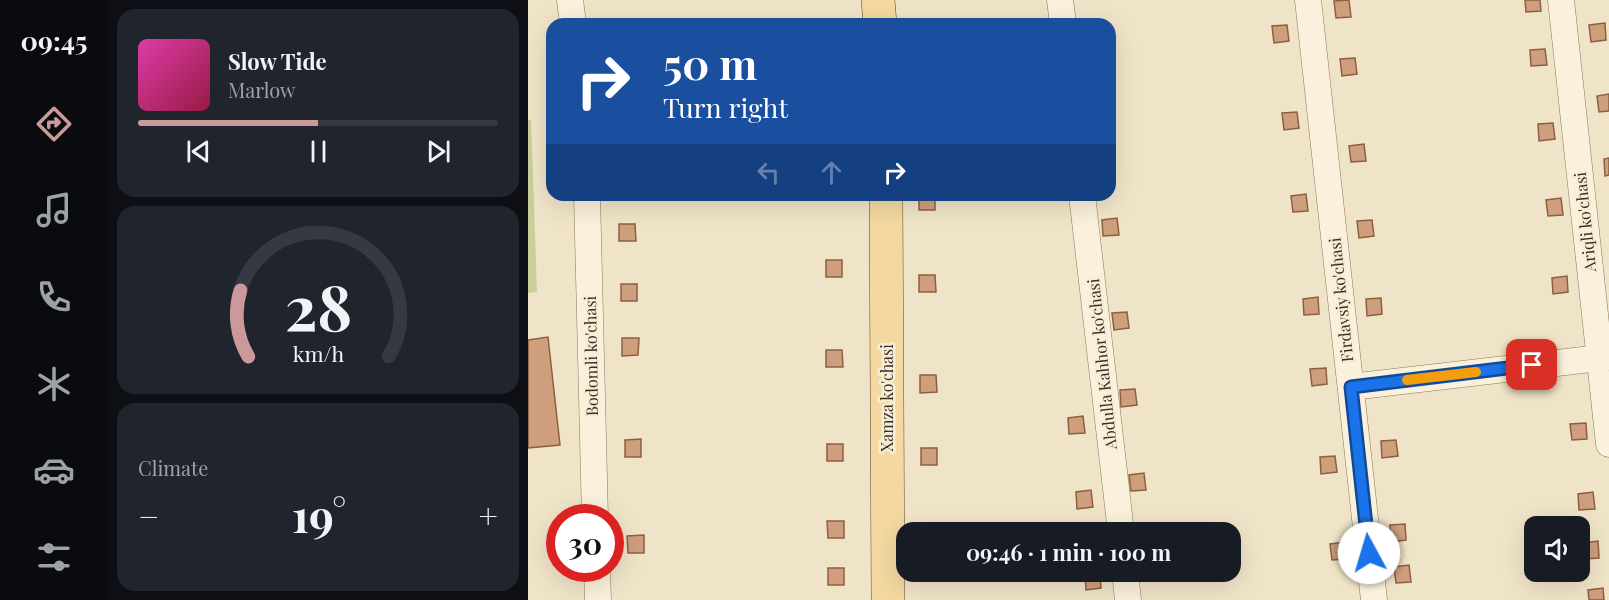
<!DOCTYPE html>
<html lang="en">
<head>
<meta charset="utf-8">
<style>
  body { margin:0; font-family:"Playfair Display",serif; background:#20242c; color:#f1f3f6; height:100vh; display:flex; flex-direction:column; font-size:22px; white-space:nowrap }
  * { box-sizing:border-box; margin:0 }
  p { font-size:20px; color:#9ea1a6 }
  .icon { flex:none; width:33px; height:33px; fill:none; stroke:currentColor; stroke-width:2; stroke-linecap:round; stroke-linejoin:round }
  .map { position:relative; flex:1; overflow:hidden }
  .panel { display:flex; flex-direction:column; gap:9px; padding:9px; background:#0d0f14; width:420px }
  .panel>* { flex:none }
  .guide { position:absolute; left:18px; top:18px; width:570px; height:183px; border-radius:18px; box-shadow:0 6px 24px #0002; background:#1a4fa0; color:#fff; overflow:hidden }
  .tools { position:absolute; left:996px; top:516px; display:grid; gap:12px }
  .tools a { display:grid; place-items:center; width:66px; height:66px; border-radius:12px; background:#171b24; box-shadow:0 6px 24px #0002; font-size:30px }
  .speed { position:absolute; left:18px; top:504px; display:flex; gap:12px; font-size:30px; font-weight:700; text-align:center }
  .speed>* { display:grid; place-content:center; width:78px; height:78px; border-radius:50%; background:#171b24; box-shadow:0 6px 24px #0002; line-height:1 }
  .speed .limit { border:9px solid #d22; background:#fff; color:#111 }
  .pin { position:absolute; display:grid; place-items:center; width:51px; height:51px; color:#fff; margin:-26px; border-radius:12px; box-shadow:0 3px 9px #0006 }
  .me { position:absolute; width:66px; margin:-33px; rotate:354deg; stroke-linejoin:round; filter:drop-shadow(0 0 4px #0008) }
  .turn { display:flex; align-items:center; gap:21px; height:126px; padding:0 18px; font-size:27px }
  .turn .icon { width:78px; height:78px; stroke-width:2.5 }
  .turn b { display:block; font-size:42px; line-height:51px }
  .lanes { display:flex; align-items:center; height:57px; padding:0 18px; background:#0003; justify-content:center; gap:30px; direction:ltr }
  .lanes .off { opacity:.35 }
  .big { font-size:45px; font-weight:700; line-height:1.1 }
  .panel .widget { flex:1; display:flex; flex-direction:column; justify-content:center; gap:9px; min-width:0; padding:0 21px; border-radius:18px; background:#20242c }
  .panel .dial { align-items:center; gap:0 }
  .dial svg { height:156px; overflow:visible; fill:none; stroke:#363941; stroke-width:7; stroke-linecap:round; text-anchor:middle }
  .dial text { fill:#f1f3f6; stroke:none }
  .song { display:flex; align-items:center; gap:18px }
  .cover { width:72px; height:72px; border-radius:9px; background:linear-gradient(135deg,hsl(320 70% 55%),hsl(340 70% 35%)) }
  .played { height:6px; border-radius:3px; background:linear-gradient(90deg,#cc999b 50%,#363941 50%) }
  .keys { display:flex; justify-content:space-around; direction:ltr }
  .heat { display:flex; justify-content:space-between; align-items:center; font-size:33px; direction:ltr }
  .trip { position:absolute; left:368px; top:522px; width:345px; height:60px; border-radius:18px; background:#171b24; box-shadow:0 6px 24px #0002; font-weight:700; line-height:60px; text-align:center }
  main { display:flex; flex:1; min-height:0 }
  .tabs { display:flex; flex-direction:column; width:108px; justify-content:space-around; align-items:center; background:#090b0e; color:#9ea1a6 }
  .tabs .icon { width:42px; height:42px }
  .tabs .active { color:#cc999b }
  .tabs b { font-size:27px; color:#f1f3f6 }
  .map>svg:first-child { display:block }
  .green { fill:#c9cf9b }
  .building { fill:#cf9f7d; stroke:#8d5f41; stroke-width:1.5 }
  .lines { fill:none; stroke-linecap:round; stroke-linejoin:round }
  .minor-casing { stroke:#8d765c; stroke-width:27 }
  .major-casing { stroke:#5b4430; stroke-width:34 }
  .minor { stroke:#faf1dc; stroke-width:26 }
  .major { stroke:#f3d9a0; stroke-width:33 }
  .route-casing { stroke:#114b97; stroke-width:15 }
  .route { stroke:#1a73e8; stroke-width:10 }
  .slow { stroke:#f59e0b; stroke-width:10 }
  .labels { text-anchor:middle; stroke-width:5; stroke-linejoin:round; paint-order:stroke }
  .street-label { font-size:16px; fill:#3d2e20; stroke:#f7eed8 }
</style>
</head>
<body>
<main>
<nav class="tabs">
<b>09:45</b>
<svg class="icon active" aria-label="directions" viewBox="0 0 24 24"><path d="M12 3l9 9-9 9-9-9zM9 14v-3h6M13 9l2 2-2 2"/></svg>
<svg class="icon" aria-label="music" viewBox="0 0 24 24"><path d="M9 18V5l10-2v13"/><circle cx="6" cy="18" r="3"/><circle cx="16" cy="16" r="3"/></svg>
<svg class="icon" aria-label="phone" viewBox="0 0 24 24"><path d="M5 4h4l2 5-3 2q2 4 5 5l2-3 5 2v4C11 20 4 13 5 4z"/></svg>
<svg class="icon" aria-label="climate" viewBox="0 0 24 24"><path d="M12 3v18M4 7l16 10M4 17L20 7"/></svg>
<svg class="icon" aria-label="car" viewBox="0 0 24 24"><path d="M5 17H2v-5l4-1 3-4h7l3 4 3 1v5h-3M9 17h6M6 11h13"/><circle cx="7" cy="17" r="2"/><circle cx="17" cy="17" r="2"/></svg>
<svg class="icon" aria-label="filters" viewBox="0 0 24 24"><path d="M4 7h16M4 17h16"/><circle cx="9" cy="7" r="2"/><circle cx="15" cy="17" r="2"/></svg>
</nav>
<section class="panel">
<div class="widget">
<div class="song"><i class="cover"></i><div><b>Slow Tide</b><p>Marlow</p></div></div>
<div class="played"></div>
<div class="keys"><svg class="icon" aria-label="previous" viewBox="0 0 24 24"><path d="M18 5L8 12l10 7zM5 5v14"/></svg><svg class="icon" aria-label="pause" viewBox="0 0 24 24"><path d="M8 5v14M16 5v14"/></svg><svg class="icon" aria-label="next" viewBox="0 0 24 24"><path d="M6 5l10 7-10 7zM19 5v14"/></svg></div>
</div>
<div class="widget dial"><svg viewBox="0 0 100 80">
<path d="M14 69A42 42 0 1 1 86 69"/>
<path d="M14 69A42 42 0 0 1 10 35" stroke="#cc999b"/>
<text x="50" y="56" font-size="32" font-weight="700">28</text>
<text x="50" y="72" font-size="11">km/h</text>
</svg></div>
<div class="widget"><p>Climate</p>
<div class="heat"><a>−</a><b class="big">19°</b><a>+</a></div>
</div>
</section>
<div class="map">
<svg width="1081" height="600" viewBox="0 0 1081 600">
  <rect width="100%" height="100%" fill="#f0e4c8"/>
  <path class="green" d="M0,120h3l6,172 -9,1z"/>
  <path class="building" d="M821,0l2,17 -15,1 -2,-17z
    M997,0h15l1,11 -15,1z
    M1077,23l1,17 -15,2 -2,-17z
    M759,25l2,16 -15,2 -2,-17z
    M1017,49l2,16 -16,1 -1,-16z
    M827,58l2,16 -15,2 -2,-17z
    M1081,94v17l-10,1 -2,-16z
    M769,112l2,16 -15,2 -2,-17z
    M1025,123l2,16 -16,2 -1,-17z
    M836,144l2,17 -15,1 -2,-16z
    M1081,158v17l-4,1 -1,-17z
    M778,194l2,17 -15,1 -2,-16z
    M391,195h16v15h-16z
    M1033,198l2,17 -15,1 -2,-16z
    M589,218l2,17 -16,1 -1,-16z
    M844,220l2,16 -15,2 -2,-17z
    M91,224h16l1,17h-17z
    M298,260h16v17h-16z
    M391,275h16l1,17h-17z
    M1039,276l1,16 -15,2 -1,-16z
    M93,284h16v17h-16z
    M790,297l1,17 -15,1 -1,-16z
    M853,298l1,16 -15,2 -1,-17z
    M599,312l2,16 -15,2 -2,-17z
    M20,337l12,108 -32,3v-108z
    M94,338h17l-1,17 -16,1z
    M298,350h16l1,17h-17z
    M798,368l1,16 -15,2 -2,-17z
    M392,375h16l1,17 -17,1z
    M607,389l2,16 -16,2 -1,-17z
    M555,416l2,17 -16,1 -1,-16z
    M1058,423l1,16 -15,1 -2,-16z
    M113,439v18h-16v-17z
    M868,440l2,16 -16,2 -1,-17z
    M299,444h16v17h-16z
    M393,448h16v17h-16z
    M807,456l2,16 -16,2 -1,-17z
    M616,473l2,17 -15,1 -2,-16z
    M563,490l2,17 -16,2 -1,-17z
    M1065,492l2,17 -16,1 -1,-16z
    M299,521h17v17h-16z
    M877,524l1,16 -15,2 -1,-17z
    M116,535v18h-16l-1,-17z
    M1070,541l1,17 -15,1 -1,-16z
    M817,542l2,17 -15,1 -2,-16z
    M881,565l2,17 -15,1 -2,-16z
    M300,568h16v17h-16z
    M572,572l1,16 -15,2 -1,-17z
    M1075,588l1,12h-15l-1,-10z"/>
  <g class="lines">
    <defs>
      <path id="minor" d="M42,0l3,24
        M532,0l3,24
        M780,0l66,600
        M1033,0l48,444
        M59,195l8,323
        M554,195l39,337
        M823,387l258,-30
        M69,568l1,32
        M597,572l3,28"/>
      <path id="major" d="M350,0l2,24
        M358,195l2,405"/>
    </defs>
    <use href="#minor" class="minor-casing"/>
    <use href="#major" class="major-casing"/>
    <use href="#minor" class="minor"/>
    <use href="#major" class="major"/>
  </g>
  <g class="lines">
    <defs>
      <path id="route" d="M841,553l-18,-166 181,-22"/>
    </defs>
    <use href="#route" class="route-casing"/>
    <use href="#route" class="route"/>
    <path class="slow" d="M879,380l69,-8"/>
  </g>
  <g class="labels">
    <g class="street-label">
      <text transform="translate(1057 222) rotate(-96)" y="6">Ariqli ko'chasi</text>
      <text transform="translate(813 300) rotate(-96)" y="6">Firdavsiy ko'chasi</text>
      <text transform="translate(63 356) rotate(-91)" y="6">Bodomli ko'chasi</text>
      <text transform="translate(574 364) rotate(-96)" y="6">Abdulla Kahhor ko'chasi</text>
      <text transform="translate(359 398) rotate(-90)" y="6">Xamza ko'chasi</text>
    </g>
  </g>
</svg>
<div class="tools">
<a><svg class="icon" aria-label="sound" viewBox="0 0 24 24"><path d="M4 9h4l5-4v14l-5-4H4zM17 9q2 3 0 6"/></svg></a>
</div>
<div class="speed"><div class="limit">30</div></div>
<div class="pin" style="left:1004px;top:365px;background:#d93025"><svg class="icon" aria-label="arrive" viewBox="0 0 24 24"><path d="M6 21V4h12l-3 4 3 4H6"/></svg></div>
<svg class="me" style="left:841px;top:553px" viewBox="-20 -20 40 40"><circle r="19" fill="#fff"/><path d="M0-13L10 11 0 6-10 11z" fill="#1a73e8"/></svg>
<div class="trip">09:46 · 1 min · 100 m</div>
<div class="guide">
<div class="turn"><svg class="icon" aria-label="right" viewBox="0 0 24 24"><path d="M7 20v-9h11M14 6l5 5-5 5"/></svg><div><b>50 m</b>Turn right</div></div>
<div class="lanes"><svg class="icon off" aria-label="left" viewBox="0 0 24 24"><path d="M17 20v-9H6M10 6l-5 5 5 5"/></svg><svg class="icon off" aria-label="ahead" viewBox="0 0 24 24"><path d="M12 20V5M6 11l6-6 6 6"/></svg><svg class="icon" aria-label="right" viewBox="0 0 24 24"><path d="M7 20v-9h11M14 6l5 5-5 5"/></svg></div>
</div>
</div>
</main>
</body>
</html>
